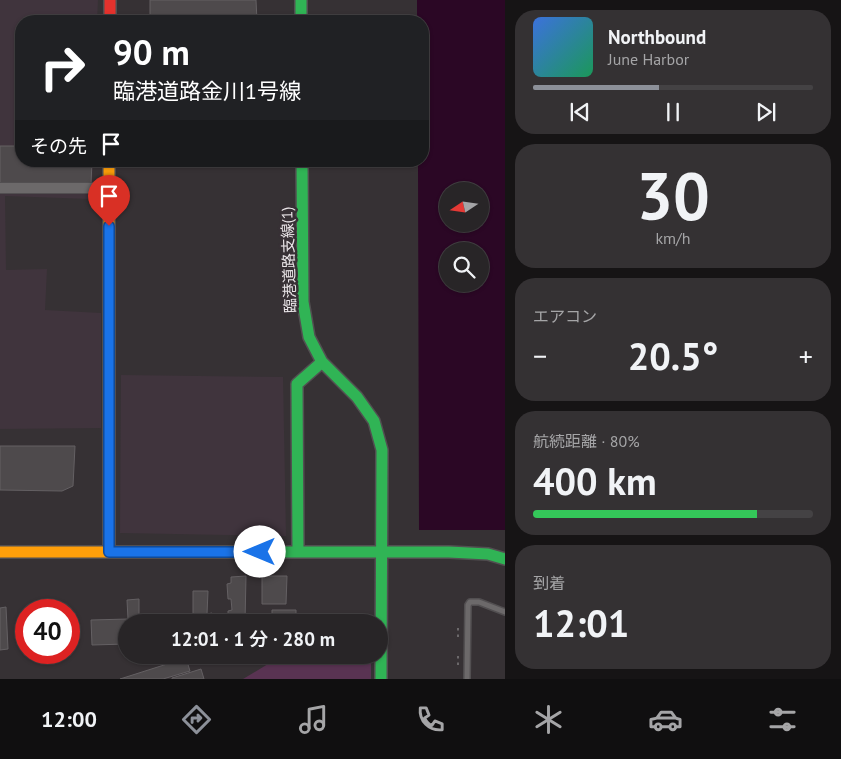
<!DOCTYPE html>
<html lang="ja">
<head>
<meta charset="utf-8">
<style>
  body { margin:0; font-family:"PT Sans","Noto Sans JP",sans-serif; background:#343133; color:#f1f3f6; height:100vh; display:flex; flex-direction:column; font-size:19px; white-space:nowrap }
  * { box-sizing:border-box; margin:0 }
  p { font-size:16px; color:#a5a5a7 }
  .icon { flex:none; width:28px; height:28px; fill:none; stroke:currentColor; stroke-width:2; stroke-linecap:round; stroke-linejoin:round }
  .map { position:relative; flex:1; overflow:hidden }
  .details { display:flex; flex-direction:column; gap:10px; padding:10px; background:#161415; width:336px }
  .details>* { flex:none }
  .guide { position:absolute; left:15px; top:15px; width:414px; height:152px; border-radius:20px; box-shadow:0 1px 4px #0004,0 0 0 1px #444244; background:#202124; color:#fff; overflow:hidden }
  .needle { width:32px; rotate:257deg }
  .tools { position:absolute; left:439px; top:182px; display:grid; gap:10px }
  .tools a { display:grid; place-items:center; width:50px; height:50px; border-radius:50%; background:#282527; box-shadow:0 1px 4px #0004,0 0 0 1px #444244; font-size:25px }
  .speed { position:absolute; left:15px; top:599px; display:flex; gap:10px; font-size:25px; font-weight:700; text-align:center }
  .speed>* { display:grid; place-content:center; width:65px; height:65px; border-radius:50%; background:#282527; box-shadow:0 1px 4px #0004,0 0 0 1px #444244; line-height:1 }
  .speed .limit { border:8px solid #d22; background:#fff; color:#111 }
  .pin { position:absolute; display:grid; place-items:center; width:42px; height:42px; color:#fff; margin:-51px -21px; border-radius:50% 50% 50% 0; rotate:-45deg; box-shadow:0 0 5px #0007 }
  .pin .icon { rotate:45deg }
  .me { position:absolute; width:55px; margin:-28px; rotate:270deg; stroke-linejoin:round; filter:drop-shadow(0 0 4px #0008) }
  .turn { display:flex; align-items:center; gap:18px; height:105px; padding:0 15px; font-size:22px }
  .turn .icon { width:65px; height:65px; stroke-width:2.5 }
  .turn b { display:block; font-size:35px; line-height:42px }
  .then { display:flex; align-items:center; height:48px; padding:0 15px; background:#0003; gap:10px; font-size:19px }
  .big { font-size:38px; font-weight:600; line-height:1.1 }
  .details .tile { flex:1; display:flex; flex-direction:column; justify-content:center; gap:8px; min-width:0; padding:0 18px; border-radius:20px; background:#343133 }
  .details .dial { align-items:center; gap:0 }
  .dial b { font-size:65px; line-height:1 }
  .song { display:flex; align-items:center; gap:15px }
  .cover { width:60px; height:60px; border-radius:8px; background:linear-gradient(135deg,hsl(220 70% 55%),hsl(150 70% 35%)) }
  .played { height:5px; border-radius:2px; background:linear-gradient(90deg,#8c9099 45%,#444244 45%) }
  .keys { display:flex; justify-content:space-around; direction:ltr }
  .heat { display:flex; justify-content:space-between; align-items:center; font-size:28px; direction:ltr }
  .charge { height:8px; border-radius:4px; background:linear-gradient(90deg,#34c759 80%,#444244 0) }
  .trip { position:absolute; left:118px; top:614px; width:270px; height:50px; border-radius:25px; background:#282527; box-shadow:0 1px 4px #0004,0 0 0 1px #444244; font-weight:600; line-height:50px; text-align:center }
  .dock { display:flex; height:80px; justify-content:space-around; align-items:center; background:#100f10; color:#a5a5a7 }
  .dock .icon { width:35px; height:35px }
  .dock .active { color:#8c9099 }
  .dock b { font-size:22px; color:#f1f3f6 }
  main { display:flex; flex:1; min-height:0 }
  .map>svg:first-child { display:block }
  .built { fill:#40343d }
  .green { fill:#593352 }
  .water { fill:#2b0725; fill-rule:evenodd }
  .building { fill:#4e4a4c; stroke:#646063 }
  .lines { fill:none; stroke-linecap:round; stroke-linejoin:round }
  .lane-casing { stroke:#524f51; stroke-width:8 }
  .street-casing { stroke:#524f51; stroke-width:12 }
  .fast-casing { stroke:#524f51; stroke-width:14 }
  .slow-casing { stroke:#524f51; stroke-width:14 }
  .jam-casing { stroke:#524f51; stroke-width:14 }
  .path { stroke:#6b686a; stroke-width:2; stroke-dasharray:2.5 4; stroke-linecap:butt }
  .lane { stroke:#6c696a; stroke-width:5 }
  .street { stroke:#6c696a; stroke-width:10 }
  .fast { stroke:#30b455; stroke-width:11 }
  .slow { stroke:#ff9f0a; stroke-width:11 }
  .jam { stroke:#e5322d; stroke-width:11 }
  .route-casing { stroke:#114b97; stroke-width:12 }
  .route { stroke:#1a73e8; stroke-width:9 }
  .labels { text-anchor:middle; stroke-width:5; stroke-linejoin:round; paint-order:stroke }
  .street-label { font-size:15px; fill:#eae5e8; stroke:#373035 }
</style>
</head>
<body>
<main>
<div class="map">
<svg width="505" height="679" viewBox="0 0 505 679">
  <rect width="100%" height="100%" fill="#363134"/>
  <path class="built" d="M0,0h98l-1,21h-76v140h72l-2,38 -86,-3 1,74 41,-1 -2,41 56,3v115l-101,1z
    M121,375l162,2 3,159 -166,-3z"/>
  <path class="green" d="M371,655v24h-128l25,-15z"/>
  <path class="water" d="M417,0h88v530h-86l-1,-369h4v-140h-5zM448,191h32v33h-32zM448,251h32v33h-32z"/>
  <path class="building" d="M150,0h106l1,21h-107z
    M0,146h21v15h71l-1,23h-91z
    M0,446h75l-2,40 -11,5 -62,-1z
    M246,576l-1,46h-17v-11l4,-1 -1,-11h-3l-1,-15 4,-1v-6z
    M262,576h25l-1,28h-24z
    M193,591h15l-1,23 5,-1v9h-19z
    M139,599v20h25v3h-38v22l-34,1 -1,-25 37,-1 -1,-19z
    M6,607l2,42 -8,1v-42z
    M272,610h24v12h-24z
    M186,658l4,13 -27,8h-43z
    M201,669l3,10h-32v-1z"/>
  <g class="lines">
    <defs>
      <path id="lane" d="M467,679l1,-74 2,-3h9l26,10"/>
      <path id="street" d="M0,188h109"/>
      <path id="fast" d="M301,0v21
        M322,362l35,35 17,24 8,29 -1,229
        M233,552h216l39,2 17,5
        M298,552l-1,-168 25,-22 -13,-25 -6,-35 -1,-141"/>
      <path id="slow" d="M109,161v205
        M0,552h233"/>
      <path id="jam" d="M110,0v21
        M109,366v186"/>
    </defs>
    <use href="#lane" class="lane-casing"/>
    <use href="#street" class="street-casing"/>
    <use href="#fast" class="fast-casing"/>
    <use href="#slow" class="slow-casing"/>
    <use href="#jam" class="jam-casing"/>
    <path class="path" d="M458,637v-11
      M458,656v11"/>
    <use href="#lane" class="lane"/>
    <use href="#street" class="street"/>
    <use href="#fast" class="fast"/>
    <use href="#slow" class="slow"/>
    <use href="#jam" class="jam"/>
  </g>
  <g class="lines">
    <defs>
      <path id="route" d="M109,226v326h151"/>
    </defs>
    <use href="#route" class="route-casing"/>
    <use href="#route" class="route"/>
  </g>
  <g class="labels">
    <g class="street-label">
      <text transform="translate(289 260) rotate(-92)" y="5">臨港道路支線(1)</text>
    </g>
  </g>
</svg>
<div class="tools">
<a><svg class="needle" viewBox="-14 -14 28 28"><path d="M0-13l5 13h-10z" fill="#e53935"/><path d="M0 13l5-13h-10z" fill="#a5a5a7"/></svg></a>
<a><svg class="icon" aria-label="search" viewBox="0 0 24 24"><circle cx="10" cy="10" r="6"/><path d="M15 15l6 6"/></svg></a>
</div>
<div class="speed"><div class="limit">40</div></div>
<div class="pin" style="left:109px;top:226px;background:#d93025"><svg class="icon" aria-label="arrive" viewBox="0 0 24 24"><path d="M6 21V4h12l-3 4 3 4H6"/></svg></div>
<svg class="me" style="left:260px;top:552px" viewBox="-20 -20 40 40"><circle r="19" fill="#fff"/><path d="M0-13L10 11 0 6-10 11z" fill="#1a73e8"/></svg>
<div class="trip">12:01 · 1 分 · 280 m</div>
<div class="guide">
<div class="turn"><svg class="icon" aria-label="right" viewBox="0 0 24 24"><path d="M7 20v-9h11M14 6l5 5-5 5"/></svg><div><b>90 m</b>臨港道路金川1号線</div></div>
<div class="then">その先<svg class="icon" aria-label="arrive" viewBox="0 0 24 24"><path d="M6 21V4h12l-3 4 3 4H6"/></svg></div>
</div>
</div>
<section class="details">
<div class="tile">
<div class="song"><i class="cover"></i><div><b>Northbound</b><p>June Harbor</p></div></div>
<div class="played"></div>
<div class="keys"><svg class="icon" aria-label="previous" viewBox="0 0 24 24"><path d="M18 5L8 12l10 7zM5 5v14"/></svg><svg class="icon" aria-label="pause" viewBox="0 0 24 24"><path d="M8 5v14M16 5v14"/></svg><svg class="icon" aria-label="next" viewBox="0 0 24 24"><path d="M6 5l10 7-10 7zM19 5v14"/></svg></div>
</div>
<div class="tile dial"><b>30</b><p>km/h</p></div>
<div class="tile"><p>エアコン</p>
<div class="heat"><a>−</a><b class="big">20.5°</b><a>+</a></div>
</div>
<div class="tile"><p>航続距離 · 80%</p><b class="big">400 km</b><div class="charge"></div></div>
<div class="tile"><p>到着</p><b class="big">12:01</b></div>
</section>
</main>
<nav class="dock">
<b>12:00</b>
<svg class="icon active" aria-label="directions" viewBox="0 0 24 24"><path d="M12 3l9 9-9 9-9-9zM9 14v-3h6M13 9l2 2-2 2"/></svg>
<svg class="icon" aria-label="music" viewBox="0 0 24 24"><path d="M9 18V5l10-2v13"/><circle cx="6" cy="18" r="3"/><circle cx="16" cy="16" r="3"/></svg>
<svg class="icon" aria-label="phone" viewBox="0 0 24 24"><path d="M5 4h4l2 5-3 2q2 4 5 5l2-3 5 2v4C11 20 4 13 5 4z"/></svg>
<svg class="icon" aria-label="climate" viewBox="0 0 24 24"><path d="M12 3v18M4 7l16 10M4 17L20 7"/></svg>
<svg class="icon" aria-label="car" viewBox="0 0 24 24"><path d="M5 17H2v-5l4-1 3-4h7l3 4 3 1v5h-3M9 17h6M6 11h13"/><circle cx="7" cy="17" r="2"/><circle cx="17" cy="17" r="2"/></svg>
<svg class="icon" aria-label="filters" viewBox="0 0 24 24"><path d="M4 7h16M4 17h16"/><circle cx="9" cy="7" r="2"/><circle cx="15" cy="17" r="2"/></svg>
</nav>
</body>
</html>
